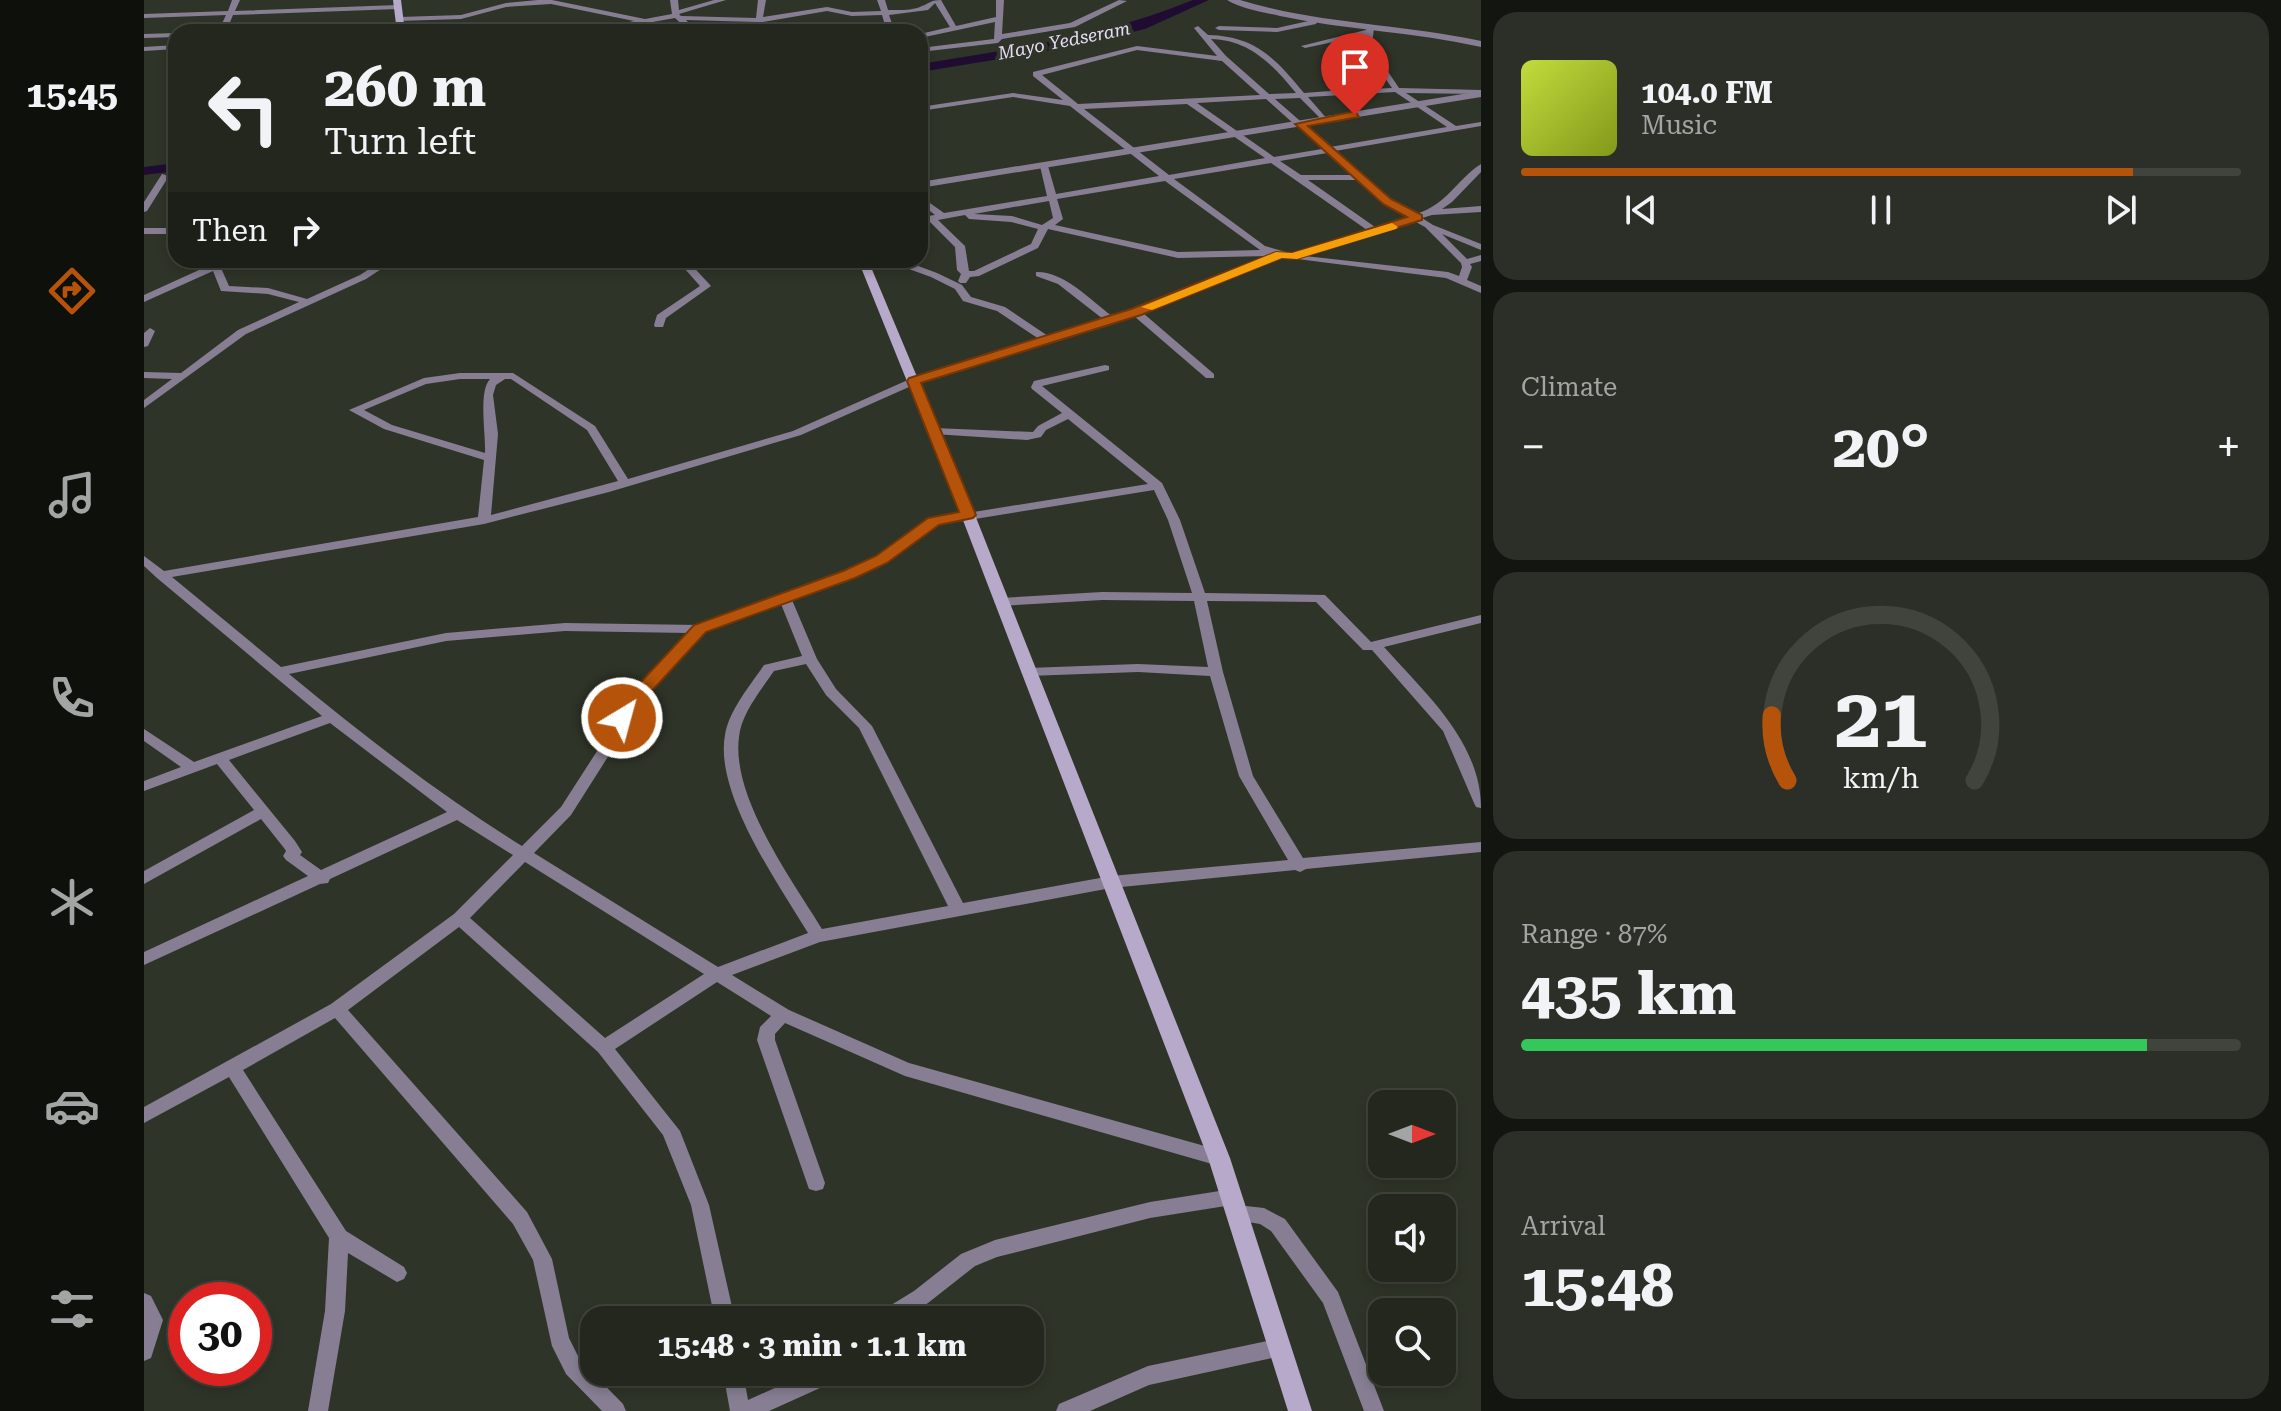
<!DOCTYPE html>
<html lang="en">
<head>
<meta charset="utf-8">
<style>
  body { margin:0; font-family:"Roboto Serif",serif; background:#2b2f27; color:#f1f3f6; height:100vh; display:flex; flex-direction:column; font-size:30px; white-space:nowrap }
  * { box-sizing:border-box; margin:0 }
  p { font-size:26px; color:#a3a5a4 }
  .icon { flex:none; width:44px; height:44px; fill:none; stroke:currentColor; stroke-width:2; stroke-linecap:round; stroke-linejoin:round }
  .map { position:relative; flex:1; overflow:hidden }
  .sheet { display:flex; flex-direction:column; gap:12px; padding:12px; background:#131510; width:800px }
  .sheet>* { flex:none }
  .top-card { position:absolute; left:24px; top:24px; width:760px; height:244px; border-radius:24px; box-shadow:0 4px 12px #0003,0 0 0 2px #40443c; background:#23271e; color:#f1f3f6; overflow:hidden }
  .needle { width:52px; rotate:90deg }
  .fabs { position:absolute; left:1224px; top:1090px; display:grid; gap:16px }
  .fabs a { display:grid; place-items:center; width:88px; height:88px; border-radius:16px; background:#23271e; box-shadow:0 4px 12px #0003,0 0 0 2px #40443c; font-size:40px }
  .speed { position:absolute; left:24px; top:1282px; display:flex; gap:16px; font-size:40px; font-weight:700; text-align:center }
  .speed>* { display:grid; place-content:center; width:104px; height:104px; border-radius:50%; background:#23271e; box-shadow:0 4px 12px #0003,0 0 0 2px #40443c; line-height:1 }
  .speed .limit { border:12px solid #d22; background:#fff; color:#111 }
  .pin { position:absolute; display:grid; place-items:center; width:68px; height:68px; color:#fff; margin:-82px -34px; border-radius:50% 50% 50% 0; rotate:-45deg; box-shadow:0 0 8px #0007 }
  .pin .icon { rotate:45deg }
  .me { position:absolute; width:88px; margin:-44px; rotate:37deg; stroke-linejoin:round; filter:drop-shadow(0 0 6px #0008) }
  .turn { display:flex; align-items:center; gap:28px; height:168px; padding:0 24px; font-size:36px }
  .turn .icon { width:104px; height:104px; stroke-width:2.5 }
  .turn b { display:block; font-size:56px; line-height:68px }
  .then { display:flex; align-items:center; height:76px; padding:0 24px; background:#0003; gap:16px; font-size:30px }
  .big { font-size:60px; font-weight:700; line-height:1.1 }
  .sheet .tile { flex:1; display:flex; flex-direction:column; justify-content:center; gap:12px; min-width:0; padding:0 28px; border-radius:24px; background:#2b2f27 }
  .sheet .dial { align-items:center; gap:0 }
  .dial svg { height:208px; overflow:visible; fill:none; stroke:#40443c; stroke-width:7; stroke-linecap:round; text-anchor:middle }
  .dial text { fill:#f1f3f6; stroke:none }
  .song { display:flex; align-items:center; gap:24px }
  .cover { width:96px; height:96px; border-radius:12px; background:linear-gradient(135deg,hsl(70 70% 55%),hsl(70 70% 35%)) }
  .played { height:8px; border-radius:4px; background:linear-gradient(90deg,#b45309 85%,#40443c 85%) }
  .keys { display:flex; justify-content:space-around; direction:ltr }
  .heat { display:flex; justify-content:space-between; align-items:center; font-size:44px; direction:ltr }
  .charge { height:12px; border-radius:6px; background:linear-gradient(90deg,#34c759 87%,#40443c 0) }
  .trip { position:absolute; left:436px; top:1306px; width:464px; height:80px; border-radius:24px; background:#23271e; box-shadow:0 4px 12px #0003,0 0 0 2px #40443c; font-weight:700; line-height:80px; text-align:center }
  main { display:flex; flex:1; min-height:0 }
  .tab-bar { display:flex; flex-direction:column; width:144px; justify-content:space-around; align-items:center; background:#0e100c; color:#a3a5a4 }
  .tab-bar .icon { width:56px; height:56px }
  .tab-bar .on { color:#b45309 }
  .tab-bar b { font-size:36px; color:#f1f3f6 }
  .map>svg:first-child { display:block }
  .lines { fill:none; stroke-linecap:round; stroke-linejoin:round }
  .river { fill:#200c32; fill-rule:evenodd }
  .minor { fill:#877e93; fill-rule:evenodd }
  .tertiary { fill:#877e93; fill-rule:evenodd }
  .secondary { fill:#b7a9ca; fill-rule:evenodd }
  .route { fill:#b45309; stroke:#753606; stroke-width:2 }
  .slow { fill:#f59e0b }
  .labels { text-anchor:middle; stroke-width:8; stroke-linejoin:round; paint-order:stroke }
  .far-water-label { font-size:18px; font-style:italic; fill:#e7dbf8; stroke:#2f3428 }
</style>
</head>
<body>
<main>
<nav class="tab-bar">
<b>15:45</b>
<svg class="icon on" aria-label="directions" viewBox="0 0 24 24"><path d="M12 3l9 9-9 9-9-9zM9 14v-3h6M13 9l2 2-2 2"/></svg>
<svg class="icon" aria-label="music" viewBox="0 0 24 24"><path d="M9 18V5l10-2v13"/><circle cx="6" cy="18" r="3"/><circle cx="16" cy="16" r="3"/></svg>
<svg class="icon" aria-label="phone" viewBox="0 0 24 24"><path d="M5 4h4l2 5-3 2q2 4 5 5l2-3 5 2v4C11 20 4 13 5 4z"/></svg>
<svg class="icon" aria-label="climate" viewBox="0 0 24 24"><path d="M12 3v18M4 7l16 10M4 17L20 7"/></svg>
<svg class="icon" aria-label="car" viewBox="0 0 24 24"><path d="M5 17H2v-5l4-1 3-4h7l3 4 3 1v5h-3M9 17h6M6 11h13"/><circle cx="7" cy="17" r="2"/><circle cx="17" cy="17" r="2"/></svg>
<svg class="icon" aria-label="filters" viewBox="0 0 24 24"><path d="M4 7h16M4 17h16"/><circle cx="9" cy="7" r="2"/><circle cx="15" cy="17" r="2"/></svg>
</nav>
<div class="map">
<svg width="1337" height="1411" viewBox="0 0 1337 1411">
  <rect width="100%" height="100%" fill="#2f3428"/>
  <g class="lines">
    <path class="river" d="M1049,0h16l-64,29 -85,20 -140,23v-8c95,-16 183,-27 273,-64z
      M32,163v8l-32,4v-8z"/>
    <path class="minor" d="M88,0h8l-5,11 163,-6 4,2 -4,2 -165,6 -7,17h-8l8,-17 -82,3v-4l84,-3z
      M394,0h14l93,19 27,-5 -2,-14h8l1,10 35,-10h12l-47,14 2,2 75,2 2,-18h8l-3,17 64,-10 25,5 29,-1 -4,-11h8l3,10c10,0 24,1 34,-4 8,-3 9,-6 19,-6l15,26 40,-9v-17h8l-2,34 68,-11 49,-23 8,1 -52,26 -73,12 -4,4 -78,9v-4l74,-9 1,-17 -75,16v-4l30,-7 -15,-24 -7,7 -39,5 6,17h-8l-5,-17 -30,1 -25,-5 -64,11 -1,10h-8l2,-10 -70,-2 12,12h-8l-15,-14 -78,14h-17l54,-11 -83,-17 -45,3 -45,12 -61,2 -4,-2 4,-2 61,-2 45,-12z
      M1169,20l4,2 -1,2 -39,8 -58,-2 -4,-2 4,-2 58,2z
      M256,23l4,2 -1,2 -113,5h-54l4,-2z
      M1223,24l7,2 -2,22 27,40 82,2v4l-75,-1 50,33 25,-4v4l-146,25 55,48 26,15c32,-10 40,-34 65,-50v8l-29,30 -10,7 39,-3v6l-49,3 -10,3 11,7 48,19v6l-39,-16 25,25 14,-4v6l-11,3 2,3 -5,13 14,6v7l-35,-15 -164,-21 -139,56 71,61v4h-8l-72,-62 -216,67 -117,52 -192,57 -125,32 -312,53 109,90 165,-34 119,-10 134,2 146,-53 32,-16 53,-37 218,-35 -80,-65 -22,11 -5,7 -14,3 -93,-6 -6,-3 6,-3 99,4 5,-6 24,-13 -30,-24 -1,-2 3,-6 71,-16 4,1v4l-67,16 120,97 18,37 25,73 120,2 46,47 110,-27v8l-97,24c41,46 97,95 97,161l-5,-1 -2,-4 -31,-72 -71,-81h-9l-47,-48 -109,-1 16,71 30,104 50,82 178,-16v10l-175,17 -6,3 -5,-2 -184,18 -291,54 -88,33 57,35 120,53 317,89 2,6 -2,6 -7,2 -314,-90 -120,-53 -10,11v6l50,143 -2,6 -7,2 -7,-2 -52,-149 3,-13 11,-11 -54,-34 -102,67 65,82 29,74 26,115h-20l-24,-115 -28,-70 -65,-83 -139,-125 -111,83 179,202 25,47 17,79 11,22 43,44 3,7h-24l-36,-37 -14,-28 -19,-86 -20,-36 -178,-206 -92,52 103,161 58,36 3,6 -3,6 -7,3 -49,-29 -3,58 -17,100h-20l17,-100 4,-73 -100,-161 -85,46v-16l187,-103 123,-90 59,-59 -56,-35 -127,59 -2,4 -8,1 -176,81v-13l164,-76 -22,-16 -3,-4 3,-5 -2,-3 -23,-29 -117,65v-13l110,-61 -37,-46 -73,27v-10l37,-14 -37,-26v-12l50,33 128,-46 -165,-138 -13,-12v-10l20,15 314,-54 6,-57 -100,-31 -35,-19 75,-32 36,-5h53l82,53 33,53 165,-48 117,-52 129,-40 -42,-28 -34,-10 -8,-12 -24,-12 -36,-13h-32l-4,-4h43l35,13 25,12 9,12 34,10 43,29 55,-17 -45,-35 -22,-8v-4c28,-1 54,28 76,44l156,-60 -90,2 -130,-29 -10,19 -59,28 -9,1 -4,6h-6l-2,-2 3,-7 -4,-4 -2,-23 -26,-26 -9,2v-6l15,-2 -15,-12v-7l24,17 103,-17 -7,-30 4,-3 4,3 8,28 103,-18 -89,-70 -57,-9 -93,14v-4l93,-14 50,7 -30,-24v-4l104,-26 80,10 -23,-28 4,-2 10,9c47,1 67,23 96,58l39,-3 3,-17 -6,-11c17,-10 23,-3 26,-27l-61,13 -4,-2 65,-16zM1067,39c39,1 62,26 85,54l-27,1 -43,-38zM993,50l85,11 38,34 -182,9 -36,-29zM1224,54l24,34 -41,2 3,-17 -6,-10zM1251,92l52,35 -117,20 -55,-48 25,-1 24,24 4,-2 -20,-23zM1122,99l56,50 -48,8 -77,-54zM1043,104l78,54 -96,17 -85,-66zM1183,153l24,22h-50l-21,-14zM1127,163l96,67 -74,24 -28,-8 -91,-67zM1164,180h49l27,23 23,14 -32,10zM1021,181l95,69 -82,2 -123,-27 8,-6 -6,-20zM905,201l4,17 -11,7 -30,-9 -38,-2zM821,215l4,4 42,3 27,7 -7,15 -57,27h-5l-4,-25 -27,-26zM1270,221l11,6 36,36 1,4 -3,9 -11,-4 -143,-16 67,-22h7l1,-3zM316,379h30c-12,13 -4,54 -5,74l-93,-28 -28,-15 62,-26zM361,379h6l76,51 31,51 -127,34 7,-81 -5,-39 3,-10zM1010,490l14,30 24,73 -90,-1 -102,6 -6,4 6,4 102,-6 92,1 14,66 -70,-3 -110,4 -7,4 7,4 110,-4 72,4 29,100 49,84 -177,16 -148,27 -91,-177 -36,-37 -19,-30 -25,-59 61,-22 32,-16 53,-37zM637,604l21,52 -38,9c-14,21 -35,45 -39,70 -11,58 54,150 83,198l-90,34 -184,-114 37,-38 78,-123 56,-60zM421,631l124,2 -50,53 -78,121 -39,39c-82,-51 -158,-110 -233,-172l157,-33zM662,664l20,31 33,33 89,178 -126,23c-30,-49 -91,-132 -83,-192 2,-23 22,-47 35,-66zM186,723l117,89 -126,58 -21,-15 2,-3 -7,-11 -66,-81zM381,862l179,112 -99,64 -135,-120z
      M32,33v4l-32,1v-4z
      M32,45v4l-32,2v-4z
      M18,174l7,2 -22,35 -3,1v-10z
      M0,228h32v6h-32z
      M77,260h13l-13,8 8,18 39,2 39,11 53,-24 23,-15h12l-29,19 -120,55 -102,74v-8l28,-21 -28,-1v-6l37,1 57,-43 61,-28 -31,-8 -47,-3 -8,-20 -69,31v-7z
      M533,260h10l24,26 -45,32 -3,9h-8l-1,-2 3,-10 43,-29z
      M6,328l5,3 -7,15 -4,1v-14z
      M1088,1189l7,2 2,6 -2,6 -7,2 -82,13 -153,39 -22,9 -47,37 -26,17h-27l3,-7 36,-22 47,-37 34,-14 155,-38z
      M1093,1205l27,3 21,11 53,73 46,119h-20l-41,-108 -52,-72 -11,-7 -30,-5 -2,-6 2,-6z
      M0,1293l7,3 12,24 -12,38 -7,3z
      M1137,1338l7,2 3,7 -3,7 -7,2 -132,29 -59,26h-34l3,-7 89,-38z
      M579,1372h20l5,28 62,-28h33l-3,7 -71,32h-39z"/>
    <path class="tertiary" d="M1083,0h13c78,24 161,24 241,41v6c-66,-15 -135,-17 -201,-31 -18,-4 -38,-7 -53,-16z
      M1337,91v6l-561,91v-6z"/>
    <path class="secondary" d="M249,0h8l4,32h-8z
      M714,260h10l107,255 255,643 82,253h-24l-80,-253 -247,-643z"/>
  </g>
  <path class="route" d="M1211,111l4,6 -51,9 83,73 31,16v5l-125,39 -15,-1 -141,57 -220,68 55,132 -3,3 -34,7 -52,38 -32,15 -149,54 -56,61 -21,30h-13l-3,-5 25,-33 56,-60 149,-54 33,-15 52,-38 31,-6 -52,-131 2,-3 222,-69 145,-57 16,1 115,-36 -24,-13 -88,-80z"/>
  <path class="slow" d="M1248,223l6,4 -2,2 -99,30 -15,-1 -130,52 -11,-3 135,-55 16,1z"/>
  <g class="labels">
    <g class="far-water-label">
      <text transform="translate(920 41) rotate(-11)" y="6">Mayo Yedseram</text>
    </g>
  </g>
</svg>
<div class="fabs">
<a><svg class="needle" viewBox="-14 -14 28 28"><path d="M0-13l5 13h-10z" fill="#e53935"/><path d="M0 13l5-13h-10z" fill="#a3a5a4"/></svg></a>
<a><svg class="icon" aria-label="sound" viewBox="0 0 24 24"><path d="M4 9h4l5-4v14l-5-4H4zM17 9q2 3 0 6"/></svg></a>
<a><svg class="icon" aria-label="search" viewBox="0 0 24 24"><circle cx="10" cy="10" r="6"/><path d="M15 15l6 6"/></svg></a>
</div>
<div class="speed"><div class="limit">30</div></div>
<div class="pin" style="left:1211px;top:115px;background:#d93025"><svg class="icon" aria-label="arrive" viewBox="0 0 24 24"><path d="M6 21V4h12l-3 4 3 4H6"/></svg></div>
<svg class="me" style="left:478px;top:718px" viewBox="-20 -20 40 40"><circle r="17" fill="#b45309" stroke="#fff" stroke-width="3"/><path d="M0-11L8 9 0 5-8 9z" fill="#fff"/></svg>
<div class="trip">15:48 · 3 min · 1.1 km</div>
<div class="top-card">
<div class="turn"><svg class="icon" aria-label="left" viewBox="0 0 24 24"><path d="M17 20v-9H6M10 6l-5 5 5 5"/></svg><div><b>260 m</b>Turn left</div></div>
<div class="then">Then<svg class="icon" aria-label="right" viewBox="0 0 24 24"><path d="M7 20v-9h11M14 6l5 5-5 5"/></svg></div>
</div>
</div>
<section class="sheet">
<div class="tile">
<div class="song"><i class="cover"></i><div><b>104.0 FM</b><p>Music</p></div></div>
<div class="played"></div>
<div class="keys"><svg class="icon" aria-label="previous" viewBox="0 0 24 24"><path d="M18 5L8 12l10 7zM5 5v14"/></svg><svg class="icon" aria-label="pause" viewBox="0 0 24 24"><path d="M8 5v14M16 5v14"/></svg><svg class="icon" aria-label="next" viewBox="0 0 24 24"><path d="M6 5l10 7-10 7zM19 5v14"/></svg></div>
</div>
<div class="tile"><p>Climate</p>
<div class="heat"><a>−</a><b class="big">20°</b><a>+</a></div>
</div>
<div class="tile dial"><svg viewBox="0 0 100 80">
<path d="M14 69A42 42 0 1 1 86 69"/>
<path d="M14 69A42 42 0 0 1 8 44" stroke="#b45309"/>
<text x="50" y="56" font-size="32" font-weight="700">21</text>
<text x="50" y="72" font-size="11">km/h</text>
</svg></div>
<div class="tile"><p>Range · 87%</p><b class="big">435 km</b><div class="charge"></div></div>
<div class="tile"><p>Arrival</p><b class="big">15:48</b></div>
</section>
</main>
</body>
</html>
